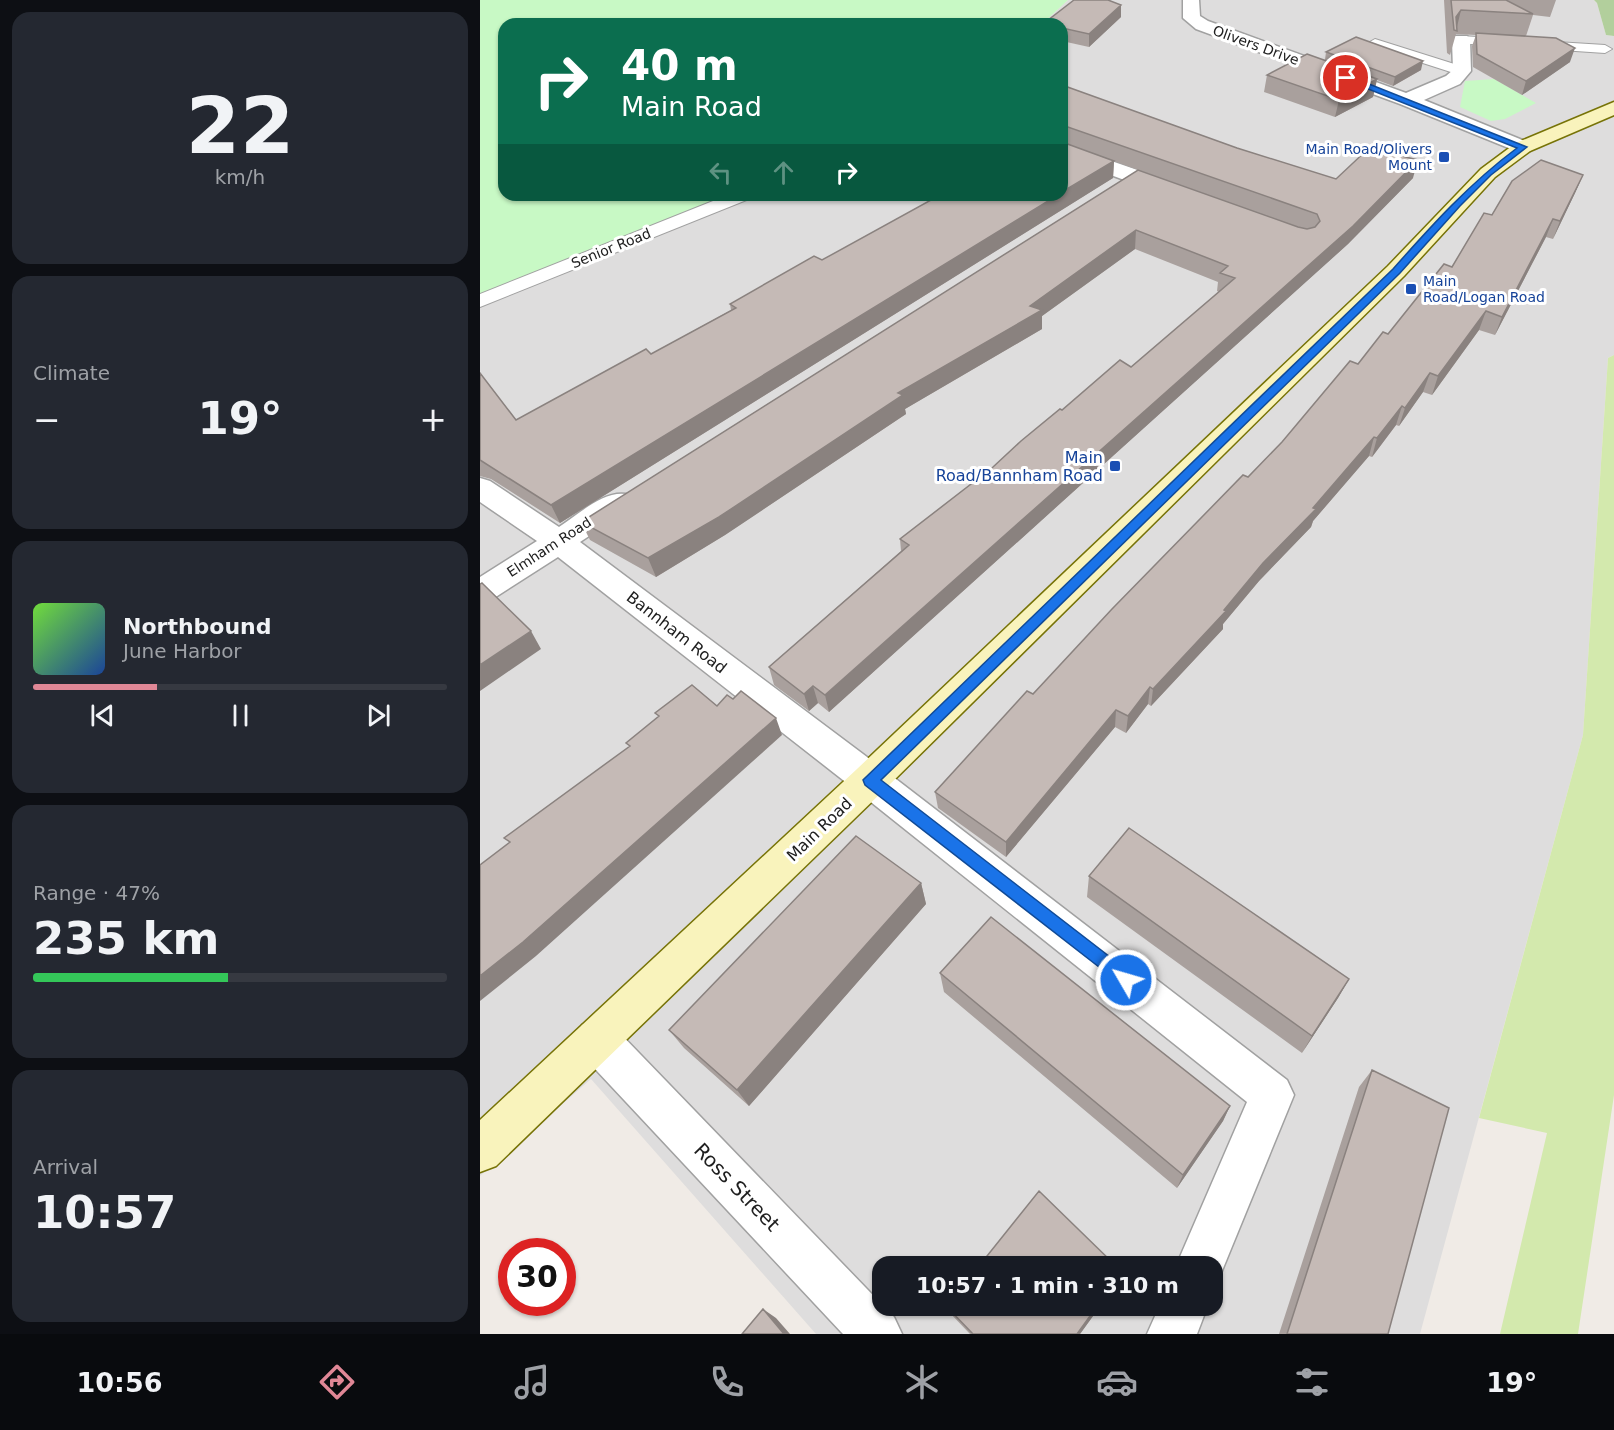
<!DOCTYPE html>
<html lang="en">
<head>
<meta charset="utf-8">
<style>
  body { margin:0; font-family:"DejaVu Sans",sans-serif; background:#242831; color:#f1f3f6; height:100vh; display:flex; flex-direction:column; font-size:22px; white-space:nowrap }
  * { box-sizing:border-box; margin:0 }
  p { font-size:20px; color:#9ea1a6 }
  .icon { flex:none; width:33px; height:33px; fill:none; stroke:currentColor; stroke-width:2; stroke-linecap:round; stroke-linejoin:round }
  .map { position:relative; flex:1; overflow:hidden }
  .drawer { display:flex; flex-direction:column; gap:12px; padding:12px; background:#0d0f14; width:480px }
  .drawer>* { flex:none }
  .top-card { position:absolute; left:18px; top:18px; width:570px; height:183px; border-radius:18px; box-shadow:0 2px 4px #0004; background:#0b6e4f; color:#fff; overflow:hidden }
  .speed { position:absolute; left:18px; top:1238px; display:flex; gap:12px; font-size:30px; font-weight:700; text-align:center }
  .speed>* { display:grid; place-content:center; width:78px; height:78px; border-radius:50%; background:#171b24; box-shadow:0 2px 4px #0004; line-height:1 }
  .speed .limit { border:9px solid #d22; background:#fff; color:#111 }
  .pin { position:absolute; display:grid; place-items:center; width:51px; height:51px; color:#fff; margin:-26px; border:3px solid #fff; border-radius:50%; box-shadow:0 2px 6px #0007 }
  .me { position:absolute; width:66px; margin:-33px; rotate:308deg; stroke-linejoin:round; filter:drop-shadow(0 0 4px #0008) }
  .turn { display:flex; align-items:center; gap:21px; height:126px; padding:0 24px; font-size:27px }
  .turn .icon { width:78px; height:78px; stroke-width:2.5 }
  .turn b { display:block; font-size:42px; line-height:51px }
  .lanes { display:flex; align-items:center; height:57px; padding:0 24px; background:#0003; justify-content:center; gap:30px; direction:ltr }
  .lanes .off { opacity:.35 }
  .big { font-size:45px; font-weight:600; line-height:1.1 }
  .drawer .widget { flex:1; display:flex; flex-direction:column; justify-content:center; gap:9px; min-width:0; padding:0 21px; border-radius:18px; background:#242831 }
  .drawer .dial { align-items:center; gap:0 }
  .dial b { font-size:78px; line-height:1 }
  .song { display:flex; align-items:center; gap:18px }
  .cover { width:72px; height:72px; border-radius:9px; background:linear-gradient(135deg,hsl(100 70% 55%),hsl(220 70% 35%)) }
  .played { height:6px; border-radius:3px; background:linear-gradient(90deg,#e08796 30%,#363941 30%) }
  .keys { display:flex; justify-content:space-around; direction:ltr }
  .heat { display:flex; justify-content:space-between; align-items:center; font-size:33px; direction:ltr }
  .charge { height:9px; border-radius:4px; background:linear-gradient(90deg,#34c759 47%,#363941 0) }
  .trip { position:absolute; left:392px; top:1256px; width:351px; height:60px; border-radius:18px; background:#171b24; box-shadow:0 2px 4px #0004; font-weight:600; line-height:60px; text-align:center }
  .tab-bar { display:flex; height:96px; justify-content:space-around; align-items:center; background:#090b0e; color:#9ea1a6 }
  .tab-bar .icon { width:42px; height:42px }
  .tab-bar .active { color:#e08796 }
  .tab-bar b { font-size:27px; color:#f1f3f6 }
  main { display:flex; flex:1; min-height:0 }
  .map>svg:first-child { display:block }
  .residential { fill:#dedddd; fill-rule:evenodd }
  .grass { fill:#d3e9ad }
  .forest { fill:#b2cf9c }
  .park { fill:#c8f9c5 }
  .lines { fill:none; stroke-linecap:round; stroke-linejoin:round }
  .service-casing { stroke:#a1a1a1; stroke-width:2 }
  .minor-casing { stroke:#a1a1a1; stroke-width:3 }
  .secondary-casing { stroke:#777307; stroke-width:3 }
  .service { fill:#fff; fill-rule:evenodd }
  .minor { fill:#fff; fill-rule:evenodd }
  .secondary { fill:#f9f3bc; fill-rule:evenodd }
  .wall { fill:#a9a09d }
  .shaded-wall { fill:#8a827f }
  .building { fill:#c5bab6; stroke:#8a827f; stroke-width:1.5 }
  .route { fill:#1a73e8; stroke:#114b97; stroke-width:1.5 }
  .transit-dot { fill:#1a4fb4; stroke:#fff; stroke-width:2 }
  .labels { text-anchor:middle; stroke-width:6; stroke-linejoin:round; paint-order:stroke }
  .far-street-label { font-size:14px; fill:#202020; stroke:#fff }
  .far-transit-label { font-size:14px; fill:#164399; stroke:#fff; text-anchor:end }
  .transit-label { font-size:16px; fill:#164399; stroke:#fff; text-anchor:end }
  .street-label { font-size:16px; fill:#202020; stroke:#fff }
  .near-street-label { font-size:20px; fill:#202020; stroke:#fff }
</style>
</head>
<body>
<main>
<section class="drawer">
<div class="widget dial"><b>22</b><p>km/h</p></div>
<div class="widget"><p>Climate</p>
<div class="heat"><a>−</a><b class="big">19°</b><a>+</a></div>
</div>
<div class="widget">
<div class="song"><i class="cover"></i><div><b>Northbound</b><p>June Harbor</p></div></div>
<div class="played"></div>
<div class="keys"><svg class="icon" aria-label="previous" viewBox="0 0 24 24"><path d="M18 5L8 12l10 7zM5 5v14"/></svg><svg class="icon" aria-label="pause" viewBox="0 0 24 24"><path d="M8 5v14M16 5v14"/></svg><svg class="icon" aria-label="next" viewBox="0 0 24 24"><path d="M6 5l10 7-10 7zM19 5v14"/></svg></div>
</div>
<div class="widget"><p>Range · 47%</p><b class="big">235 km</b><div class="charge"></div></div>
<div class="widget"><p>Arrival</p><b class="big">10:57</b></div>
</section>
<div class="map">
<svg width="1134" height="1334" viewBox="0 0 1134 1334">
  <rect width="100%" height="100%" fill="#f0ebe6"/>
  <path class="residential" d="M588,0h526l3,3 9,32 8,1v319l-6,3 -25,377 -163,599h-604l-225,-255 -111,97v-875l263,-106h319v-171h-20zM402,1266h330v39h-330z"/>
  <path class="grass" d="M1134,355v740l-36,239h-78l47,-201 -68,-15 104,-383 25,-377z"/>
  <path class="forest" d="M1114,0h20v36l-8,-1 -9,-32z"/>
  <path class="park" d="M0,0h588l-26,24h-538v171h239l-263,107z
    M1014,79l42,24 -31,16 -14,2 -31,-14 5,-26z"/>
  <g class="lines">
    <defs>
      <path id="service" d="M981,36l144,9 7,4 -7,4 -149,-10 -2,-3z
        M895,39l92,29 2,3 -2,3h-10l-87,-28 -2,-3z
        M248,195h23l-2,4 -269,108v-13z"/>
      <path id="minor" d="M703,0h16l1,16 8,5 198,72 40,-17 7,-6 -1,-30 3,-4h12l3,4 1,31 -11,13 -36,16 106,43 3,4 -3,4h-14l-116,-47 -204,-75 -13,-11z
        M582,144l119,41 3,5 -3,5 -8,1 -8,-1 -103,-38z
        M0,478l10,3 69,46c20,-13 47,-39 71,-32l5,7 -5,7 -50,33 303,227 404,311 7,15 -77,188 -5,2v-19h-36l71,-164 -390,-311 -299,-234 -67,43 -11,4v-27l57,-36 -57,-39z
        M117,1019l15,6 282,292 8,17h-59l-261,-279 -6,-15 6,-15z
        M680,1305h48l-11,29h-50z"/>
      <path id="secondary" d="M1134,102v13l-84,36 -35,26 -91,99 -521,515 -387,375 -16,6v-52l377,-351 531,-503 93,-97 35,-26z"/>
    </defs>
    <use href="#service" class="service-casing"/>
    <use href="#minor" class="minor-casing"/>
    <use href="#secondary" class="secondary-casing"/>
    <use href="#service" class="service"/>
    <use href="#minor" class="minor"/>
    <use href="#secondary" class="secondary"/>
  </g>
  <path class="wall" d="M964,0h112l-6,17 -17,-2 -7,21 44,26 -48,33 -49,-28 -1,-21 4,-11 -20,-1 -6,21 -3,-2z
    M641,17l-32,30 -27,-6v-17z
    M846,52l95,18 -28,16 -16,-6 -4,17 -38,20 -71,-25 3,-17 58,-15z
    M582,85l175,63 99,31 77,-1 -65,66 -519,468 -11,-9 -9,8 -35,-26 -5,-18 132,-116 -1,-12 93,-72 69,-57 69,-43 88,-75 -2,-1 1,-9 -83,-33 -93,67v13l-137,80 1,5 -181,121 -69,42 -66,-37 -9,-18 557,-352 -24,-9 -1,17 -553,345 -69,-44 -11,-3v-103l36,47 135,-66 80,-44 -1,-6 92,-44 240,-65z
    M1103,175l-8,18 -22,46 -7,-2 -51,98 -16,-5 -47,65 -9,-3 -24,34 -3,-1 -24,32 -3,-1 -56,65 -2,6 -52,54 -36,43v5l-72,77 -3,-2 -22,29 -11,-6 -109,130 -68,-49 -3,-16 313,-315 140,-143 64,-67 40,-52z
    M609,876l260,103 -11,19 -36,55 -215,-156z
    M441,883l5,21 -177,202 -65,-58 -15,-18z
    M460,973l290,133 -7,15 -46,67 -233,-196z
    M892,1070l16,264h-109l80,-247z
    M467,1305h154l-21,29h-110l-21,-22z"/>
  <path class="shaded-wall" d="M641,5v12l-32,30v-13z
    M981,10l-5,21v-14z
    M1095,48l-5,14 -48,33 4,-14z
    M943,61l-2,9 -28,16 2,-9z
    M897,79l-4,18 -38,20 4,-17z
    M938,160l-5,18 -65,66 -519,468 -4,-17z
    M634,161l-1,17 -553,345 -9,-18 507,-310h4v-3z
    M1103,175l-8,18 -22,46 7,-18z
    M1073,219l-7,18 -51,98 7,-18z
    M656,230l-1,19 -93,67v13l-137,80 1,5 -181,121 -69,42 -8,-19 382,-252z
    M1006,311l-7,19 -47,65 6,-19z
    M950,373l-7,19 -24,34 6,-18z
    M922,406l-6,19 -24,32 5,-19z
    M894,437l-5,19 -56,65 -2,6 -52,54 -36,43v5l-72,77 2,-17 71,-79 39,-47 50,-55z
    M51,631l10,18 -61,42v-26z
    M333,686l5,17 -9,8 -5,-17z
    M670,687l-2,17 -22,29 2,-17z
    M636,710l-1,17 -109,130v-15z
    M296,718l6,17 -246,221 -56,45v-25z
    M441,883l5,21 -177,202 -12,-16z
    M869,979l-11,19 -36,55 10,-17z
    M750,1106l-7,15 -46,67 6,-13z
    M618,1305h3l-21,29h-3z
    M283,1309l13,9 14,16h-6z"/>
  <path class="building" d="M594,0h34l13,5 -32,29 -27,-6v-4h-19z
    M971,0h55l27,14 -72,-4 -5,7 1,14 -3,-1z
    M996,33l80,5 19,10 -49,33 -49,-27z
    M876,37l67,24 -28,16 -69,-25z
    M827,54l70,25 -38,21 -72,-25z
    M582,85l175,63 99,31 33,-31 49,12 -65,66 -528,469 -12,-9 -9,8 -35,-27 140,-122 -9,-6 93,-72 28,-26 39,-32 2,1 58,-50 11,7 104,-89 -15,-5 8,-7 -92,-36 -106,76 12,4 -144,83 5,2 -184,122 -71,41 -67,-36 557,-352 160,57 9,2 8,-2 5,-6 -3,-7 -255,-89z
    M582,142l52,19 -52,31z
    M1061,160l42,15 -23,46 -7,-2 -51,98 -16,-6 -48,65 -8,-3 -25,35 -3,-2 -25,32 -3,-1 -61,71 3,1 -53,54 -39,47 2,1 -73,78 -3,-2 -22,29 -12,-6 -110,132 -71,-50 92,-101 6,3 79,-85 131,-134 5,2 34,-35 68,-81 8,3 25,-32 5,2 56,-70 8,3 32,-54 8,2 20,-34z
    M460,195h118l-507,310 -71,-45v-87l36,47 130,-71 5,5 85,-46 -6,-4 84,-48 8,4z
    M2,583l49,48 -51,34v-81z
    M212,685l25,21 10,-11 6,4 8,-8 35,27 -253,224 -43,34v-111l30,-23 -6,-4 126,-92 -4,-3 33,-27 -4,-3z
    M649,828l220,151 -37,57 -223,-160z
    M376,836l65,47 -184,207 -68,-60z
    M511,917l239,189 -47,69 -243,-202z
    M892,1070l77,38 -61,226h-101z
    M559,1191l77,75h-137z
    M467,1305h151l-21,29h-104l-27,-28z
    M283,1309l21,25h-42z"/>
  <path class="route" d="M863,76h6l178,71 -36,28 -31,31 -60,67 -519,507 251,194 2,6 -2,6 -6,2 -261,-203 -2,-5 530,-511c39,-44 77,-86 124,-121l-174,-69z"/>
  <g class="transit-dot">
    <rect x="958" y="151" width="12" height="12" rx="3"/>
    <rect x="925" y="283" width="12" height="12" rx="3"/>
    <rect x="629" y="460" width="12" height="12" rx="3"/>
  </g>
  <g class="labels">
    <g class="far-street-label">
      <text transform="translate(776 45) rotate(20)" y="5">Olivers Drive</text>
      <text transform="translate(131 248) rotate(-22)" y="5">Senior Road</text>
      <text transform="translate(69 547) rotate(-33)" y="5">Elmham Road</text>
    </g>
    <g class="far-transit-label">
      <text x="952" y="154">Main Road/Olivers<tspan x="952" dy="16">Mount</tspan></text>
      <text x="943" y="286" text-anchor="start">Main<tspan x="943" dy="16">Road/Logan Road</tspan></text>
    </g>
    <g class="transit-label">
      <text x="623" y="463">Main<tspan x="623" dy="18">Road/Bannham Road</tspan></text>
    </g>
    <g class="street-label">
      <text transform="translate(197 632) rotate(38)" y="6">Bannham Road</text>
      <text transform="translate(339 829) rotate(-44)" y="6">Main Road</text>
    </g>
    <g class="near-street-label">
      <text transform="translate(257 1187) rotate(46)" y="7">Ross Street</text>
    </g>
  </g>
</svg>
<div class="speed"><div class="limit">30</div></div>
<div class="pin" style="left:866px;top:78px;background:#d93025"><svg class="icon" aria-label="arrive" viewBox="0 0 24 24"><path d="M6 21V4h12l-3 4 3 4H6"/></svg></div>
<svg class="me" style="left:646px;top:980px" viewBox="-20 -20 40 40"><circle r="17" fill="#1a73e8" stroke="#fff" stroke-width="3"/><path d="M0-11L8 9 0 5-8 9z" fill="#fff"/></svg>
<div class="trip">10:57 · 1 min · 310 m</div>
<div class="top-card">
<div class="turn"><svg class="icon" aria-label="right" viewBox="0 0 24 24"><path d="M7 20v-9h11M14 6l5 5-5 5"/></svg><div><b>40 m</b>Main Road</div></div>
<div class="lanes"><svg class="icon off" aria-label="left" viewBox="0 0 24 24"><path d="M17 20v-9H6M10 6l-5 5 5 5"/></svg><svg class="icon off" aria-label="ahead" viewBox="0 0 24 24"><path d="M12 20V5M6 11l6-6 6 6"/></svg><svg class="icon" aria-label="right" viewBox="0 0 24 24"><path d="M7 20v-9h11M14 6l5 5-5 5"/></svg></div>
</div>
</div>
</main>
<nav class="tab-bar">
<b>10:56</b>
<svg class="icon active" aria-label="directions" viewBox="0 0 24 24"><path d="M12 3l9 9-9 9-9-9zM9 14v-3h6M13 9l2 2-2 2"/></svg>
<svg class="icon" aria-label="music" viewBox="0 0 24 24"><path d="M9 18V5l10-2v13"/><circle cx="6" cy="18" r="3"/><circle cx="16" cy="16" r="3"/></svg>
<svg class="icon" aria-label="phone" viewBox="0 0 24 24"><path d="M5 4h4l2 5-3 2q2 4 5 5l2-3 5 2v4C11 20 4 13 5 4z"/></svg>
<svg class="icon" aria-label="climate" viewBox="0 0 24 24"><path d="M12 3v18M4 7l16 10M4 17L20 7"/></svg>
<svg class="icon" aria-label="car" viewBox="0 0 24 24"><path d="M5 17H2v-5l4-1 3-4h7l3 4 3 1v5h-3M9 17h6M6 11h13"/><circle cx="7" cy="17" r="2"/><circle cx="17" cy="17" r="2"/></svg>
<svg class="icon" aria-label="filters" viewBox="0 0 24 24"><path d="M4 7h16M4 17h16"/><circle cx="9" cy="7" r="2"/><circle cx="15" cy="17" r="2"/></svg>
<b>19°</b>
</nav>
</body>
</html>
